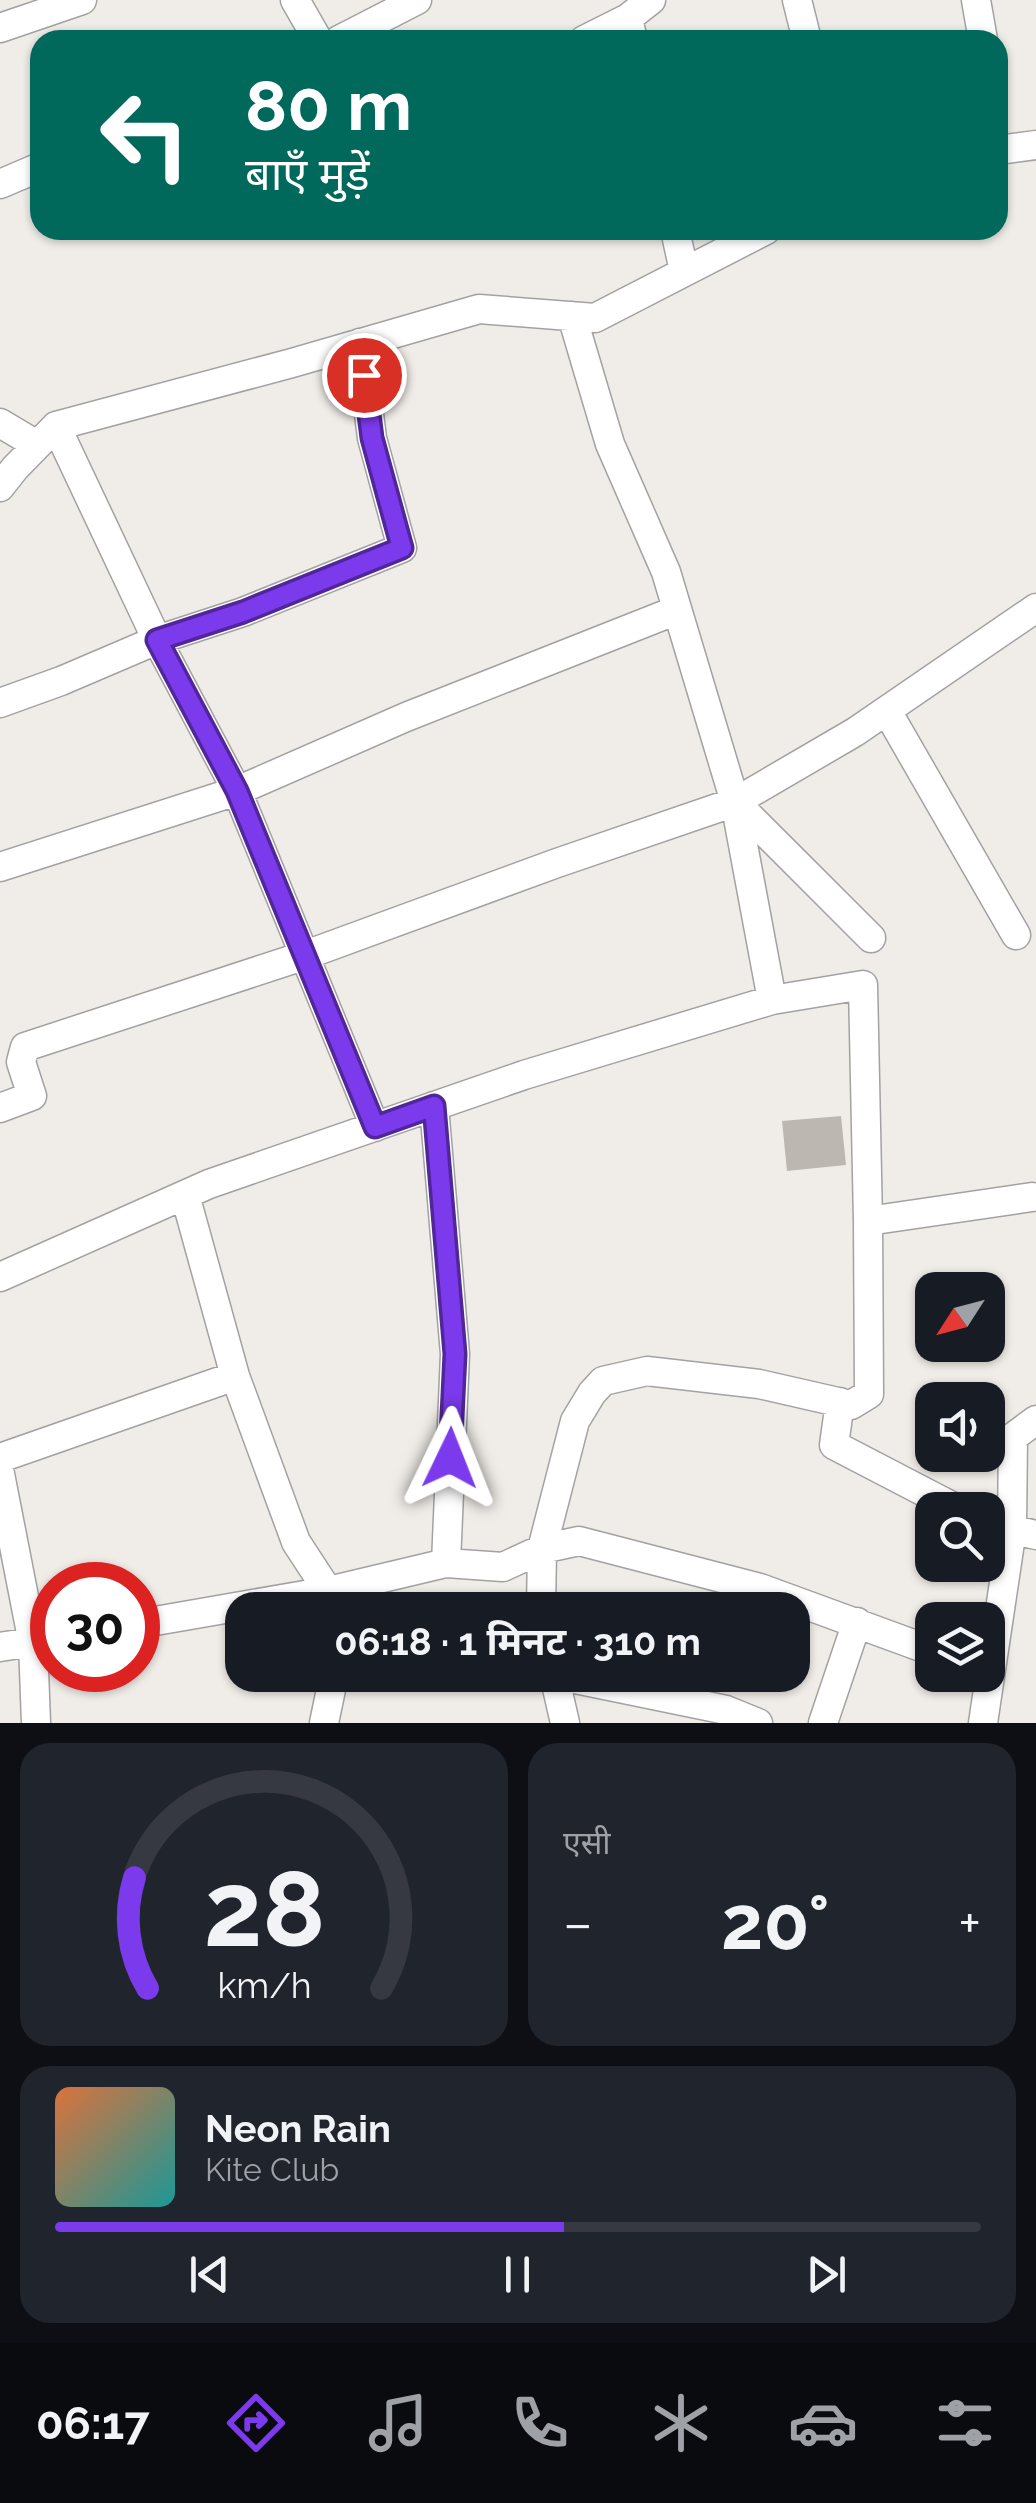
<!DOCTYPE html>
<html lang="hi">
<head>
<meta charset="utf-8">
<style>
  body { margin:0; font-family:Raleway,"Noto Sans Devanagari",sans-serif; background:#20242c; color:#f1f3f6; height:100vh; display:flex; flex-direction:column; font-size:38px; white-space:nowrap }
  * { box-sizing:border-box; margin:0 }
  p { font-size:32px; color:#9ea1a6 }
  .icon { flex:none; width:55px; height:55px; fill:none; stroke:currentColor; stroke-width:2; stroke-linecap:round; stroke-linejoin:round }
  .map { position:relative; height:1723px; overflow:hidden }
  .side { display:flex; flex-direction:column; gap:20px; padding:20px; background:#0d0f14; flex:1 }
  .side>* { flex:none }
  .top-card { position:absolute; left:30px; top:30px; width:978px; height:210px; border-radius:30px; box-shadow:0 2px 8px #0004; background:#00695c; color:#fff; overflow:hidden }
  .needle { width:65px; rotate:234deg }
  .controls { position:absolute; left:915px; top:1272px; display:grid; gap:20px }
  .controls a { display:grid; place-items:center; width:90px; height:90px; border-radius:20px; background:#171b24; box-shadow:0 2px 8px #0004; font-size:50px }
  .speed { position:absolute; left:30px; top:1562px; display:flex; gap:20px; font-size:50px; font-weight:700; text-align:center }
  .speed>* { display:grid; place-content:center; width:130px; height:130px; border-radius:50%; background:#171b24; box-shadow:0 2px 8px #0004; line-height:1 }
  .speed .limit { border:15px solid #d22; background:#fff; color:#111 }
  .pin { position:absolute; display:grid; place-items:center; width:85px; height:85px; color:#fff; margin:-42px; border:5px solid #fff; border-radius:50%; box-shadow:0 2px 10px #0007 }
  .me { position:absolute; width:110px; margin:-55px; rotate:2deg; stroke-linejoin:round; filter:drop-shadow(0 0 8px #0008) }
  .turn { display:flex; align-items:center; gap:35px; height:210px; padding:0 50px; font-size:45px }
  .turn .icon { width:130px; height:130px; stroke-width:2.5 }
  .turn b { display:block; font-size:70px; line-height:85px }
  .big { font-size:75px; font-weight:700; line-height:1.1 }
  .side .tile { flex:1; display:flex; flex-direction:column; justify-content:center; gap:15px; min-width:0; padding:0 35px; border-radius:30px; background:#20242c }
  .side .dial { align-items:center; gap:0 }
  .dial svg { height:260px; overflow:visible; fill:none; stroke:#363941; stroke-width:7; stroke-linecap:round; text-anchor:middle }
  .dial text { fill:#f1f3f6; stroke:none }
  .song { display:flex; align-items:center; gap:30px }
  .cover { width:120px; height:120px; border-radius:15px; background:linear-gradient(135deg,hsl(20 70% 55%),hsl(180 70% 35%)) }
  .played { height:10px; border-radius:5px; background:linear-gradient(90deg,#7c3aed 55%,#363941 55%) }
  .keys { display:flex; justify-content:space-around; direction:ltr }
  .heat { display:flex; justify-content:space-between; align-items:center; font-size:55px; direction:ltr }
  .side .tiles { flex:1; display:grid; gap:20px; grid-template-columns:1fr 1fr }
  .tile:last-child { grid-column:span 2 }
  .trip { position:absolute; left:225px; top:1592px; width:585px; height:100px; border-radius:30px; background:#171b24; box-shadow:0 2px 8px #0004; font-weight:700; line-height:100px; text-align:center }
  .menu { display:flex; height:160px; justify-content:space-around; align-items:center; background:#090b0e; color:#9ea1a6 }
  .menu .icon { width:70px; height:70px }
  .menu .current { color:#7c3aed }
  .menu b { font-size:45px; color:#f1f3f6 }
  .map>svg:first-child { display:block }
  .building { fill:#bdb7b1 }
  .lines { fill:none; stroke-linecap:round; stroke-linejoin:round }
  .minor-casing { stroke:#a2a2a2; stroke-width:31 }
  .minor { stroke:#fff; stroke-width:28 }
  .route-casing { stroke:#51269a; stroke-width:25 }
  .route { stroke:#7c3aed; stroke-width:18 }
</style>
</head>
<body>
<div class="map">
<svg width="1036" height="1723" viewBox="0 0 1036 1723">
  <rect width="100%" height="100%" fill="#f0ede8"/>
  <path class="building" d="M841,1116l5,49 -59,6 -5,-50z"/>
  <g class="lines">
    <defs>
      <path id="minor" d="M295,0l23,40
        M797,0l10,40
        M976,0l7,40
        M0,28l82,-28
        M339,40l78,-40
        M584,40l44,-22
        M633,40l-5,-22 23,-18
        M998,150l38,-5
        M0,184l40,-17
        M675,230l9,41
        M0,423l37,22
        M56,426l101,214 80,151 138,336
        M0,487l15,-19 41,-42 236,-63 187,-54 116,9 171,-88
        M0,703l61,-22 96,-41 86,-28 159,-64 -30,-110 -12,-95
        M887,711l129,224
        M735,802l136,136
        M0,867l237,-76 169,-74 271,-107
        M772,1000l91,-15 5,236 164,-24
        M434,1106l21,248 -9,209
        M0,1108l32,-12 -11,-34 4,-15 278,-91 254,-93 178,-61 120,-70 181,-124
        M185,1195l50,181 61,166 32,49 5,19
        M0,1277l209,-93 315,-109 248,-75 -37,-198 -69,-230 -56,-128 -38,-128
        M840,1402l-6,43 125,65
        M0,1458l235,-82
        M0,1474l33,169 3,80
        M988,1524l48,11
        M541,1610l1,-61 33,-128 17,-28 11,-12 44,-10 112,13 92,21 18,-11 -1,-173
        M138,1624l190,-33 118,-28 57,4 39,-18 37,-8 181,47 172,63
        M0,1647l52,-8
        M554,1675l11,48
        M556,1675l170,35 32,13
        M324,1723l10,-48
        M823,1723l34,-101
        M983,1723l29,-194 1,-92 23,-17"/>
    </defs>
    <use href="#minor" class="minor-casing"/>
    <use href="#minor" class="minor"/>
  </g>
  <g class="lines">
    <defs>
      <path id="route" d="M364,375l8,63 30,110 -159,64 -86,28 80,151 138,336 59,-21 21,248 -5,104"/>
    </defs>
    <use href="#route" class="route-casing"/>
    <use href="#route" class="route"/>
  </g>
</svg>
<div class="controls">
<a><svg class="needle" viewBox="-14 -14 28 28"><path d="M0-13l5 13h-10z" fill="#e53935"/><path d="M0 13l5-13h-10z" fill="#9ea1a6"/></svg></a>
<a><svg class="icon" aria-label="sound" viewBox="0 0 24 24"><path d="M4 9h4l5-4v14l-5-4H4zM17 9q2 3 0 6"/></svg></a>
<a><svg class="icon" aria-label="search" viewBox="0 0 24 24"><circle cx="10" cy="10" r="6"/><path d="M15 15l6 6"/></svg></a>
<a><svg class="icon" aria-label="layers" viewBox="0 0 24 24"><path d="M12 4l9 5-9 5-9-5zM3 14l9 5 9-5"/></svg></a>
</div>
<div class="speed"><div class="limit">30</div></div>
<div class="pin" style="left:364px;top:375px;background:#d93025"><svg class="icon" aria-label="arrive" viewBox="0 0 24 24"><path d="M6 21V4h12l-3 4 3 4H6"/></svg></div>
<svg class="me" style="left:450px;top:1458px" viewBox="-20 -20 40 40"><path d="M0-17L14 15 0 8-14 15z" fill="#7c3aed" stroke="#fff" stroke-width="4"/></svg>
<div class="trip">06:18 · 1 मिनट · 310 m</div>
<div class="top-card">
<div class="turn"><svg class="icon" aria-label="left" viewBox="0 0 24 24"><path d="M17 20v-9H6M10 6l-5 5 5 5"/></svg><div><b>80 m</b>बाएँ मुड़ें</div></div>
</div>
</div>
<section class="side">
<div class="tiles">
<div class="tile dial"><svg viewBox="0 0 100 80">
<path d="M14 69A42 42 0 1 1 86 69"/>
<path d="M14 69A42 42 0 0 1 10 35" stroke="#7c3aed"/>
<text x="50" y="56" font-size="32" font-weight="700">28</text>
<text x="50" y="72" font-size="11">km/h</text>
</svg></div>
<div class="tile"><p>एसी</p>
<div class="heat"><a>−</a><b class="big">20°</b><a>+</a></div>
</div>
<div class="tile">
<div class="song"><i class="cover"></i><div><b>Neon Rain</b><p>Kite Club</p></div></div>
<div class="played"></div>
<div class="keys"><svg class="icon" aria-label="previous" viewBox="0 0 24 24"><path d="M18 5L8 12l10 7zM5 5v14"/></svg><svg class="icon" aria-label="pause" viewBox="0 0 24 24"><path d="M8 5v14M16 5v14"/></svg><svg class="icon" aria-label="next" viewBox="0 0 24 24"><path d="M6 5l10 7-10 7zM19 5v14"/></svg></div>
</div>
</div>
</section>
<nav class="menu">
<b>06:17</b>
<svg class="icon current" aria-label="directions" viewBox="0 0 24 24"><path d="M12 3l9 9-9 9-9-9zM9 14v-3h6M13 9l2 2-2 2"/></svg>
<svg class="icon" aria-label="music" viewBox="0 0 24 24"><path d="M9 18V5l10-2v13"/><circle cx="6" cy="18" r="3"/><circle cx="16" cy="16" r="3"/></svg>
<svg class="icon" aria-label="phone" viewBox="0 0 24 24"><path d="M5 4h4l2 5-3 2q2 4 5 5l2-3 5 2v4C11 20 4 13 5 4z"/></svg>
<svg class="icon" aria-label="climate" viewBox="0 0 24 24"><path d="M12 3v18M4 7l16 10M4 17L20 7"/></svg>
<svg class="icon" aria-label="car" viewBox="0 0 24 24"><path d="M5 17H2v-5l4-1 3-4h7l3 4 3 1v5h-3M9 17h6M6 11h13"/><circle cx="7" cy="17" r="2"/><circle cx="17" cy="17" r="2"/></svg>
<svg class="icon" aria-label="filters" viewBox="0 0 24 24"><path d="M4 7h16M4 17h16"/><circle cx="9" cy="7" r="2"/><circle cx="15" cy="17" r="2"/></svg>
</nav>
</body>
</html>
